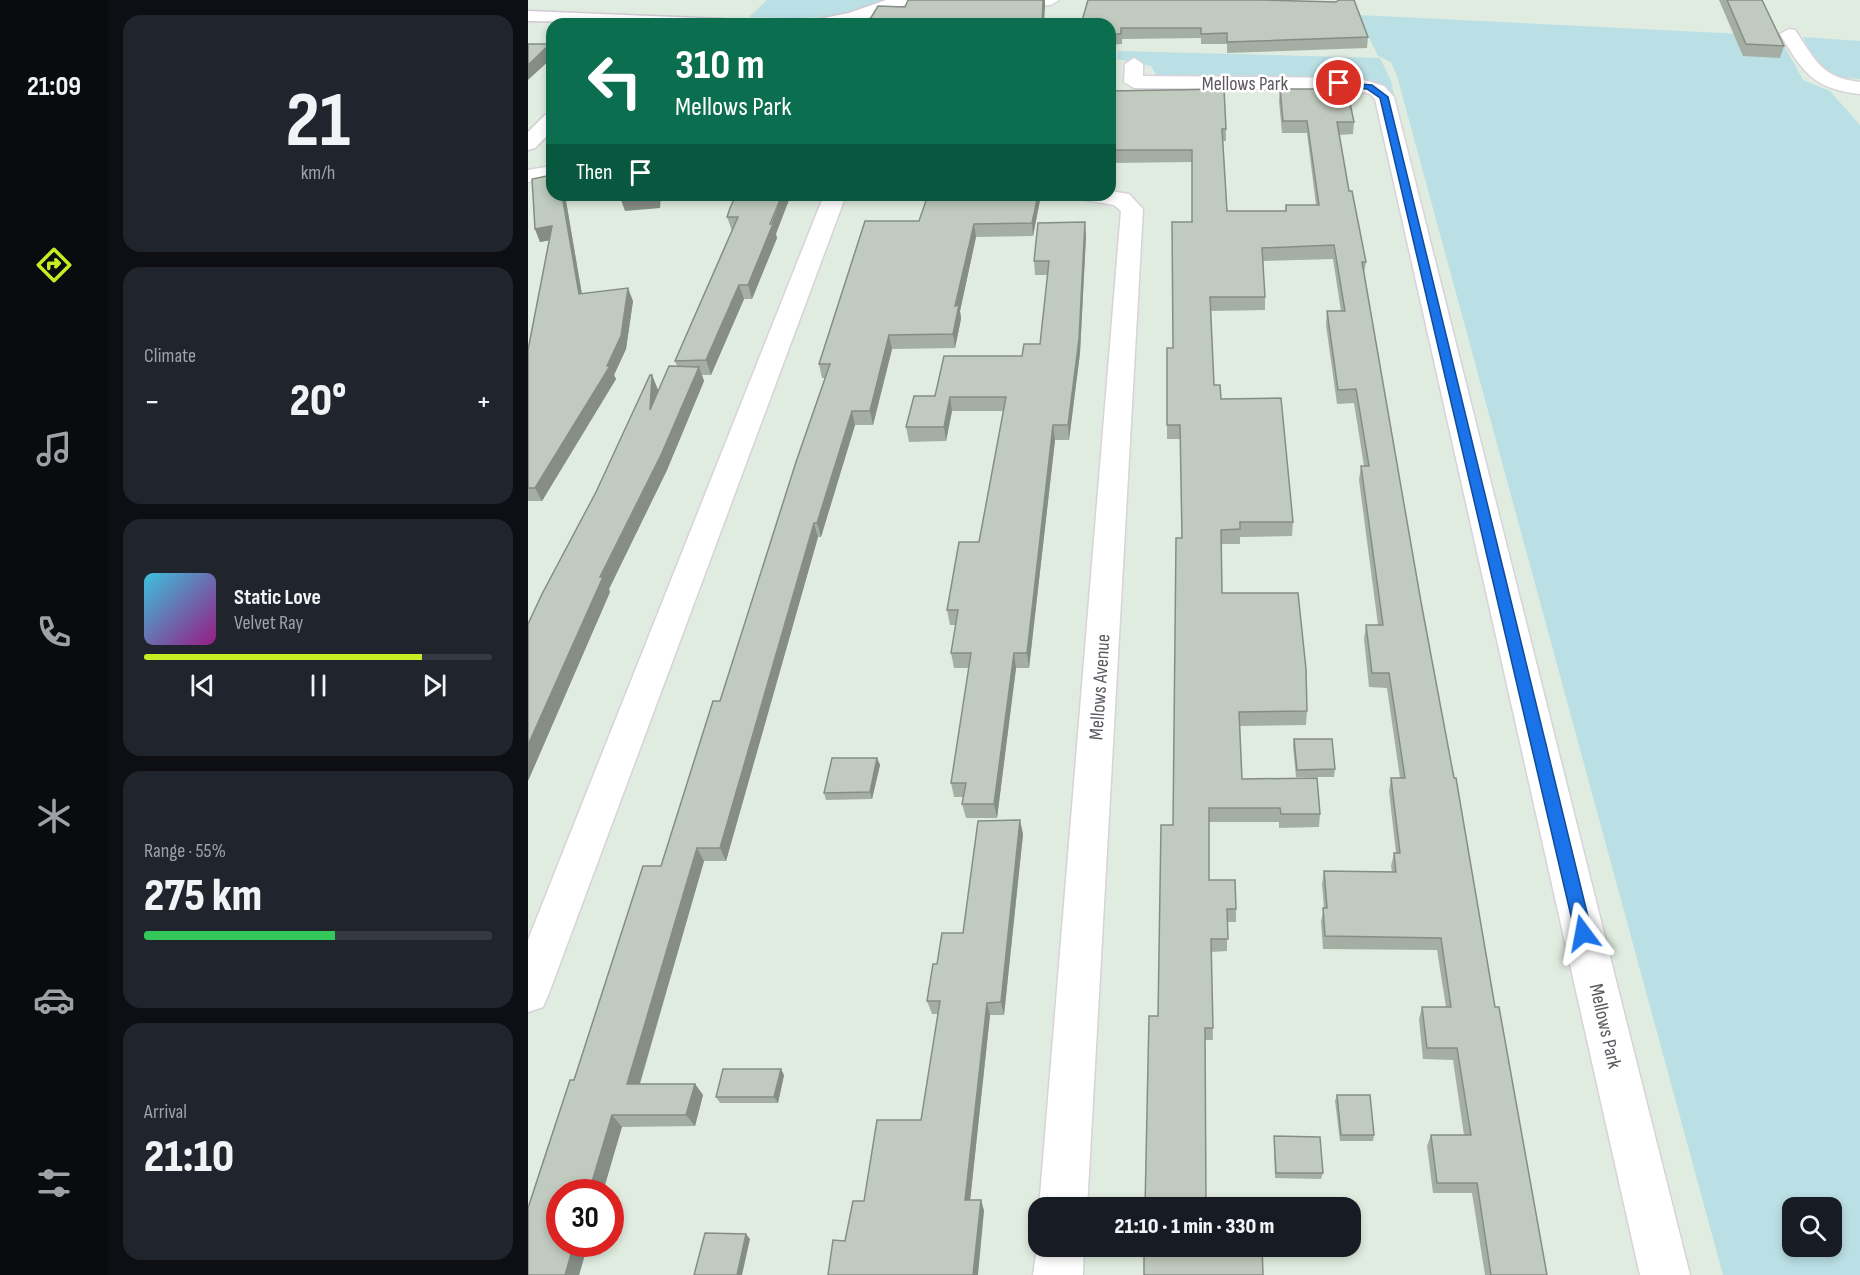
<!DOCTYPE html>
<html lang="en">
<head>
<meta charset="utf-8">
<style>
  body { margin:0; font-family:"Sofia Sans Condensed",sans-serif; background:#20242c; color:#f1f3f6; height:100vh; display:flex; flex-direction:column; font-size:22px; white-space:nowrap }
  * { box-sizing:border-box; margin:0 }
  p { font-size:20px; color:#9ea1a6 }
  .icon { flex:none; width:33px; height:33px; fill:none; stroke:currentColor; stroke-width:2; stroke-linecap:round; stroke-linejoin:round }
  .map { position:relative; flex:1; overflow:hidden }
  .sheet { display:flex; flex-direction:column; gap:15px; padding:15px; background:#0d0f14; width:420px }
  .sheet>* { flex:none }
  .guide { position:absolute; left:18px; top:18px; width:570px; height:183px; border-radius:18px; box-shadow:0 3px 9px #0003; background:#0b6e4f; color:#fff; overflow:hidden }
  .fabs { position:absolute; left:1254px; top:1197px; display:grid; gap:12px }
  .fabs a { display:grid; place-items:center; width:60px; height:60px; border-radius:12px; background:#171b24; box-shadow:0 3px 9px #0003; font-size:30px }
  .speed { position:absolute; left:18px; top:1179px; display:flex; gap:12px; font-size:30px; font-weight:700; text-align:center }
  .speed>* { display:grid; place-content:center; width:78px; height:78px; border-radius:50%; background:#171b24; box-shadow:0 3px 9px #0003; line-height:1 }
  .speed .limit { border:9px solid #d22; background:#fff; color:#111 }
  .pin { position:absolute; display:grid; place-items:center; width:51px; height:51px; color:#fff; margin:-26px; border:3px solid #fff; border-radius:50%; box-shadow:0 2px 6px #0007 }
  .me { position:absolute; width:66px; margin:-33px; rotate:347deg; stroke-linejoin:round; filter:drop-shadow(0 0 4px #0008) }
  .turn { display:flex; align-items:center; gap:21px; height:126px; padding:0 30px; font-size:27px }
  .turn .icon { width:78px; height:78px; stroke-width:2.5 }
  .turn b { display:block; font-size:42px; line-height:51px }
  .then { display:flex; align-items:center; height:57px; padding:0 30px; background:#0003; gap:12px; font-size:22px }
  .big { font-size:45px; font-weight:800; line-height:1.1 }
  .sheet .widget { flex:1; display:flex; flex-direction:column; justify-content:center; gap:9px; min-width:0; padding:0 21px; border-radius:18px; background:#20242c }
  .sheet .dial { align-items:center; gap:0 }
  .dial b { font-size:78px; line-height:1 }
  .song { display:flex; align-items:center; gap:18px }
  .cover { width:72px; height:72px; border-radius:9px; background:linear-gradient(135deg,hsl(190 70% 55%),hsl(310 70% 35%)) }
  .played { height:6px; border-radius:3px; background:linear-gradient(90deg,#c4ed24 80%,#363941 80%) }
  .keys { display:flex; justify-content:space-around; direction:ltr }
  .heat { display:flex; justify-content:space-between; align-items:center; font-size:33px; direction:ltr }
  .charge { height:9px; border-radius:4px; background:linear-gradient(90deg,#34c759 55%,#363941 0) }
  .trip { position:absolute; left:500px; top:1197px; width:333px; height:60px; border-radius:18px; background:#171b24; box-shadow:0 3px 9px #0003; font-weight:800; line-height:60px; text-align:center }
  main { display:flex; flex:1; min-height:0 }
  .tabs { display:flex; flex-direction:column; width:108px; justify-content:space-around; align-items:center; background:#090b0e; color:#9ea1a6 }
  .tabs .icon { width:42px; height:42px }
  .tabs .current { color:#c4ed24 }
  .tabs b { font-size:27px; color:#f1f3f6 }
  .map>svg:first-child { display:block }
  .green { fill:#badfe5; fill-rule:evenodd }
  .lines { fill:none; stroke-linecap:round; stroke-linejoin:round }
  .street-casing { stroke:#d8d2da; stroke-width:3 }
  .secondary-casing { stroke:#d1cad4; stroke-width:3 }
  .street { fill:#fff; fill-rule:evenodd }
  .secondary { fill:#fff; fill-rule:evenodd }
  .wall { fill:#a5aea3 }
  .shaded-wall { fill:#868d85 }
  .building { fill:#c0cabe; stroke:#868d85; stroke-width:1.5 }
  .route { fill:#1a73e8; stroke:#114b97; stroke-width:1.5 }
  .labels { text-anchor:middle; stroke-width:5; stroke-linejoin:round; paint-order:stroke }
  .street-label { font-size:20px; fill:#5e5861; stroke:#fff }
</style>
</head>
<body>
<main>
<nav class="tabs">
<b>21:09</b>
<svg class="icon current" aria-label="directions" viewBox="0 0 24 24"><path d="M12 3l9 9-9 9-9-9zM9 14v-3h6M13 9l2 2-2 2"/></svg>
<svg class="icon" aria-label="music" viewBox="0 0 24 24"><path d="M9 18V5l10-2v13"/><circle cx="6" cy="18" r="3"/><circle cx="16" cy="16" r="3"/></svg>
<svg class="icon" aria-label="phone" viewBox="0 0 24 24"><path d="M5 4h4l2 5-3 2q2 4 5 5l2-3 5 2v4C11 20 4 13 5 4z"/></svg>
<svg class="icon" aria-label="climate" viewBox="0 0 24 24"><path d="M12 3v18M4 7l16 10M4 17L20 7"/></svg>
<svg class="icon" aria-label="car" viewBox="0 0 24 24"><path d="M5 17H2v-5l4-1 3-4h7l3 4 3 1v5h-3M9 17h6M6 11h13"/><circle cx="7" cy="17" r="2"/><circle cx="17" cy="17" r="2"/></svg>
<svg class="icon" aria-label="filters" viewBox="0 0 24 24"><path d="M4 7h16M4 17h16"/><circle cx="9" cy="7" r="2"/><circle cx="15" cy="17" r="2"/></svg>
</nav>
<section class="sheet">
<div class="widget dial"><b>21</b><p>km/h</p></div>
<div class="widget"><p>Climate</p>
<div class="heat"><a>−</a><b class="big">20°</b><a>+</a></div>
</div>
<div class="widget">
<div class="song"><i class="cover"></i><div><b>Static Love</b><p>Velvet Ray</p></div></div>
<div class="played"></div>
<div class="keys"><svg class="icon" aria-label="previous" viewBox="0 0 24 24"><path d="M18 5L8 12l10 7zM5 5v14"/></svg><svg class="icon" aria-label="pause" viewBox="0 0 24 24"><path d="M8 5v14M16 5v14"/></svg><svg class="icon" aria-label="next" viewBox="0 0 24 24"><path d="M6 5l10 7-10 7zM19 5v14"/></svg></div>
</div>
<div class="widget"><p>Range · 55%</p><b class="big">275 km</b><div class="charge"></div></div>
<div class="widget"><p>Arrival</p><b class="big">21:10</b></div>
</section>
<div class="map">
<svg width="1332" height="1275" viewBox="0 0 1332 1275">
  <rect width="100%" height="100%" fill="#e0ecdf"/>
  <path class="green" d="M239,0h118c-42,22 -89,18 -136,17z
    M830,15l404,20 19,5 22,40 27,11 30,34v1150h-137l-326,-1199 -6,-14 -13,-6zM1264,1208h40v38h-40z
    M1275,37l57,4v38l-27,-2 -14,-5z
    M590,51l262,7 11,23 3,14 -10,2 -7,-7 -218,-10 -8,-14 -34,-7z"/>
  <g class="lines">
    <defs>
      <path id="street" d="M467,0h64l-8,5 -50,3 -6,-1 -3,-4z
        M1261,29l6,1c20,29 26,48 65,52v12c-47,-5 -57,-22 -80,-60z
        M606,58l9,6v12l214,2 27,8 10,11 296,1178h-50l-265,-1176 -5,-5 -14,-4 -222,-2 -10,-6 1,-18z
        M24,166v12l-24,4v-12z
        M582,191l19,3 14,15 -56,999h-48l82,-997 -7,-6 -29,-5 -3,-5h28z
        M296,195h22l-297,798 -6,14 -15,5v-72z
        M510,1241v5h46l-1,29h-50z"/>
      <path id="secondary" d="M358,0h24l-2,4 -55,19 -42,1 3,-4 35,-7z
        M0,11l196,8 9,5 -205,-3z
        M24,113v18l-17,17 -7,2v-18l17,-17z"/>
    </defs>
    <use href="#street" class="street-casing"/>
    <use href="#secondary" class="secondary-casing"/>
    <use href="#street" class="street"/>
    <use href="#secondary" class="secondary"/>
  </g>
  <path class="wall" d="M560,0l280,37 -1,11 -140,5v-9h-26v-6l-79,1v5l-12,1v-21z
    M1191,0h43l22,46 -4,12 -37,-2z
    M752,89l74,33 -1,12 -14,1 10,56 17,71 -2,11 57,329 74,405 52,268h-62l-13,-82h-39l-6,-47 4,-11h33l-11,-75 -30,-1 -4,-40 3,-12h24l-9,-57 -114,-1 -2,-28 3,-13 -2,-24 2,-13 68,1 -1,-6 3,-13h2l-7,-62 2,-13h9l-13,-90 -18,-1 -5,-48 2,-14h12l-19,-145 2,-14h3l-10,-63 -17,1 -11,-79 1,-14h14l-8,-52 -70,2 2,36v13l-54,1 3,74 79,137 -1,14 -52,1v7h-19l1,49 85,118 -1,14 -66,1 2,53 78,35 -1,13 -40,1v-6h-70v58l27,29v13h-9v29l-16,1 2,88h-8l-47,-24 15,-191 9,-287 -1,-99h-14v-14l6,-77 19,-126v-60l-82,1v-72l116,38v12h-3l4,70h58l1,-6h30l-9,-72h-25l-3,-32z
    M24,195h13l17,99 51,7 -7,48 -12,26 2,4 -74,122h-14v-151l21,-110 -9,2 -5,-13z
    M513,195l-8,41 -57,1 -16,74 1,8 -6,29 -63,1 -19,76h-18l-34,112h-3l-92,324h-22l-64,223h55l8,11 -8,31 -73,1 -62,117h28l-9,31h-51l46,-195 87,-214 59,-165 105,-323h-3l-3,-14 100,-143z
    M202,208l46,26 1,4 -25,61h-8l-33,76h-9l2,6 -37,89 -58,119 1,3 -82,189 68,-289 56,-117 6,15 19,-24 -2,-5 57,-130 -5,-14z
    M558,236l-6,117 -11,87h-14l-26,228h-13l-19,150h-31l-4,-14 1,-7h-9l-3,-14 18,-115h-15l-3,-15 5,-28h-6l-3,-15 32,-68 25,-131h-52l-6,30 -37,1 -3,-15 29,-31 87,-40 18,-12 8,-69h-13l-1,-14z
    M766,739l41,30 -1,8h-38l-3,-31z
    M349,758l3,7 -8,34 -46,1 -2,-7z
    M495,834l-19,181h-14l-20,185h11l3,11 -139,30 19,-40 57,-81 17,-106h-6l-5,-13 10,-37 26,-31z
    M256,1075l-6,28h-58l-4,-6z
    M809,1095l37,40 -1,6h-33l-5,-40z
    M746,1136l49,37 -2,6 -46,-1 -1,-36z"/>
  <path class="shaded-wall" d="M515,0h2v7l-1,17h-2z
    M22,44l2,6v8l-24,22v-15z
    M34,195h3l19,112 -5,-13z
    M128,195h5l-1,13 -35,3 -4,-11z
    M254,195h9l-15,39 1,4 -25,61 -4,-14z
    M510,195h3l-8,41 -1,-13z
    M557,222l1,14 -6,117 -11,87 -1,-15z
    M446,224l2,13 -16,74 1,8 -6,29 -2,-14 2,-28z
    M24,226l5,13 -17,3 -5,-13z
    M211,285l5,14 -33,76 -5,-15z
    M100,288l5,13 -7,48 -12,26 2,4 -74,122 -7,-13 72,-122z
    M361,335l3,14 -19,76 -3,-14z
    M171,367l5,14 -37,89 -58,119 1,3 -82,189v-36l72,-168z
    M124,375l6,15 -8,20z
    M422,397l2,14 -6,30 -2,-14z
    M324,411l3,14 -34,112 -4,-14z
    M525,425l2,15 -26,228 -2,-15z
    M286,523l4,14 -92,324 -6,-13z
    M486,653l2,15 -19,150 -3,-14z
    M349,758l3,7 -8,34 -2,-7z
    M492,820l3,14 -19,181 -3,-13z
    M169,848l7,13 -68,235 -9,-12z
    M459,1003l3,12 -21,196 -4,-11z
    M253,1069l3,6 -6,28 -4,-6z
    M167,1084l8,11 -8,31 -9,-11z
    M84,1115l10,12 -19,65h-14z
    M453,1200l3,11 -6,64h-5z
    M218,1234l4,5 -8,36h-5z
    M46,1244h14l-9,31h-14z"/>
  <path class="building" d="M380,0h135l-1,24h-175l11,-18 27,1z
    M560,0h174l74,2 3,-2h15l14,37 -141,5v-9l-26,1v-6h-80v6h-11v-10h-29z
    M1199,0h35l22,46 -38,-2z
    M0,44h22l-22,21z
    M696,89l2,40h-4l5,82h59v-6h33l-12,-84h-24l-3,-32h67l7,33h-17l12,69h3l14,71h-4l59,340 33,176h2l39,229h4l48,268h-56l-14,-92h-40l-6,-48h40l-14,-87h-30l-5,-41h29l-10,-69 -116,-2 -2,-28h4l-3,-37 72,1 -2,-19h6l-9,-75h14l-16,-105h-17l-6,-48h17l-22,-159h8l-13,-77 -18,1 -11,-79h18l-11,-66 -72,3 3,49h-55l4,88h6l1,14 60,-1 12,124h-53v7l-19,1 1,63h76l8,76 1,42 -68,1 3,67 75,-1 3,36h-39l-1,-6h-71v72h26l1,29h-9l1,30h-17l2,89h-8l1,180h-61l4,-192h9l3,-191h12l3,-287h6l-2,-113h-13v-77h6l-1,-126h20v-72h-82v-59z
    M24,175v20h10l17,99 49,-6 -7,48 -14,30h3l-75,122h-7v-138l24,-124 -17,3 -3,-50z
    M94,195h34v1l-35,4z
    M208,195h46l-12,29h3l-25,61h-9l-33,75 -31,1 63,-144h-11l3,-9z
    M400,195h110l-6,28 -58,1 -19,82 4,-1 -6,29 -64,1 -19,76h-18l-35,112h-3l-94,325h-23l-70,236h68l-9,31h-74l-23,77h-29v52h14l-9,31h-37v-67l42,-128h4l69,-214h18l52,-165h7l76,-239 34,-98h-11l46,-143h54z
    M557,222l-6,117 -11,86h-15l-26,228h-13l-20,151h-32l4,-21h-15l20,-130h-20l7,-43h-11l12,-68h20l27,-145h-56l-6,30h-38l8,-31h21l9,-40h78l2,-12h16l9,-83h-15l4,-38z
    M141,366l30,1 -38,88 -61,122h3l-75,168v-121l14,-30 54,-102 54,-117h2l-2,35z
    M766,739h38l3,30 -38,1z
    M304,758h45l-7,34 -46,1z
    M492,820l-19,182 -14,1 -22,197h16l-8,75h-145l5,-35 12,1 8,-40h11l13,-81h44l19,-119h-13l6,-37h4l5,-31h21l15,-112z
    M195,1069h58l-7,28h-58z
    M809,1095h33l4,40h-33z
    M746,1136l46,1 3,36h-47z
    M177,1233l41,1 -9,41h-43z
    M616,1246h118l1,29h-119z"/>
  <path class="route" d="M808,82l36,3 16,12 204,836 -3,6 -6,2 -6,-2 -2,-6 -195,-835 -13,-9 -28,-3z"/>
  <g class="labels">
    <g class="street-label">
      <text x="717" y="90">Mellows Park</text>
      <text transform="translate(571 687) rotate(-86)" y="7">Mellows Avenue</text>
      <text transform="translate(1078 1026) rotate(77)" y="7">Mellows Park</text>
    </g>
  </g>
</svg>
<div class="fabs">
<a><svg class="icon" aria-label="search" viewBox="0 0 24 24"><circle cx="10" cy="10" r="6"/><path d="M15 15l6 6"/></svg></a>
</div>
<div class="speed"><div class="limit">30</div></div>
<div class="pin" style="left:811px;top:83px;background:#d93025"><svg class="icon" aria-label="arrive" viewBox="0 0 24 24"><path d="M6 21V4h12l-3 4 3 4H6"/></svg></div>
<svg class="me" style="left:1055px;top:933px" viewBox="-20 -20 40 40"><path d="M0-17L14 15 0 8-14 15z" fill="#1a73e8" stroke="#fff" stroke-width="4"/></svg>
<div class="trip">21:10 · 1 min · 330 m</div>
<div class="guide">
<div class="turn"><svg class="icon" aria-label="left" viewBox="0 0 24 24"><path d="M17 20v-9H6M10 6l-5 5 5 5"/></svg><div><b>310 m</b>Mellows Park</div></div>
<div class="then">Then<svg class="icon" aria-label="arrive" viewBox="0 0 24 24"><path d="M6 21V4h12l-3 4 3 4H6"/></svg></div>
</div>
</div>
</main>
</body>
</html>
